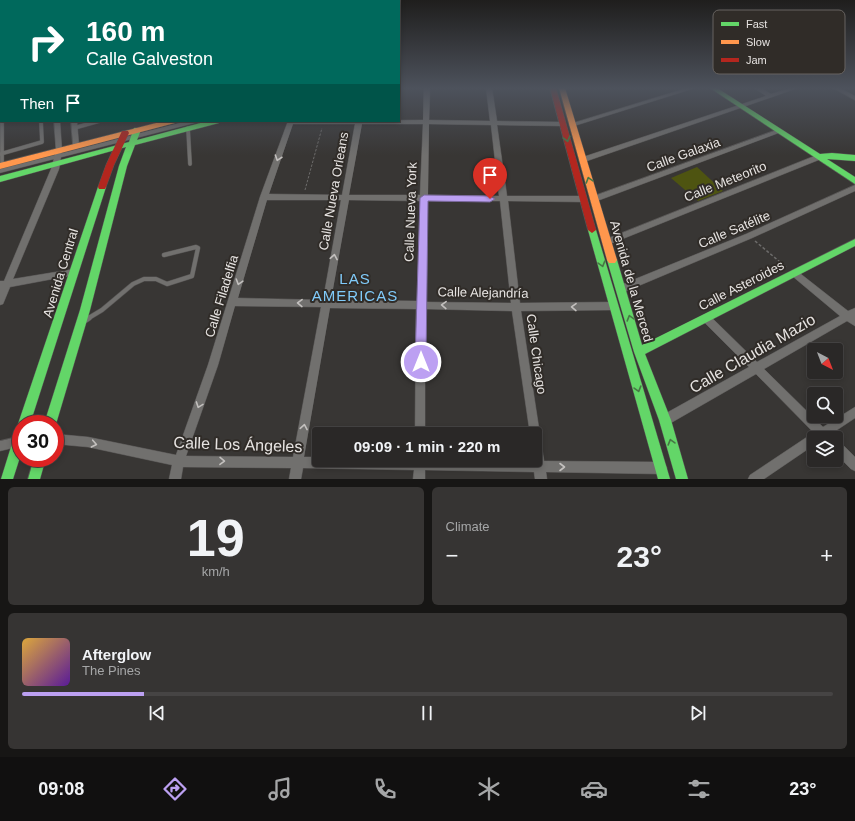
<!DOCTYPE html>
<html lang="en">
<head>
<meta charset="utf-8">
<style>
  body { margin:0; font-family:Arial,sans-serif; background:#363433; color:#f1f3f6; height:100vh; display:flex; flex-direction:column; font-size:15px; white-space:nowrap }
  * { box-sizing:border-box; margin:0 }
  p { font-size:13px; color:#a5a6a7 }
  .icon { flex:none; width:22px; height:22px; fill:none; stroke:currentColor; stroke-width:2; stroke-linecap:round; stroke-linejoin:round }
  .map { position:relative; height:479px; overflow:hidden }
  .details { display:flex; flex-direction:column; gap:8px; padding:8px; background:#171615; flex:1 }
  .details>* { flex:none }
  .hud { position:absolute; left:0px; top:0px; width:400px; height:122px; box-shadow:0 2px 6px #0003,0 0 0 1px #464444; background:#00695c; color:#fff; overflow:hidden }
  .needle { width:26px; rotate:138deg }
  .buttons { position:absolute; left:807px; top:343px; display:grid; gap:8px }
  .buttons a { display:grid; place-items:center; width:36px; height:36px; border-radius:4px; background:#2a2827; box-shadow:0 2px 6px #0003,0 0 0 1px #464444; font-size:20px }
  .speed { position:absolute; left:12px; top:415px; display:flex; gap:8px; font-size:20px; font-weight:700; text-align:center }
  .speed>* { display:grid; place-content:center; width:52px; height:52px; border-radius:50%; background:#2a2827; box-shadow:0 2px 6px #0003,0 0 0 1px #464444; line-height:1 }
  .speed .limit { border:6px solid #d22; background:#fff; color:#111 }
  .pin { position:absolute; display:grid; place-items:center; width:34px; height:34px; color:#fff; margin:-41px -17px; border-radius:50% 50% 50% 0; rotate:-45deg; box-shadow:0 0 4px #0007 }
  .pin .icon { rotate:45deg }
  .me { position:absolute; width:44px; margin:-22px; rotate:0deg; stroke-linejoin:round; filter:drop-shadow(0 0 3px #0008) }
  .turn { display:flex; align-items:center; gap:14px; height:84px; padding:0 20px; font-size:18px }
  .turn .icon { width:52px; height:52px; stroke-width:2.5 }
  .turn b { display:block; font-size:28px; line-height:34px }
  .then { display:flex; align-items:center; height:38px; padding:0 20px; background:#0003; gap:8px; font-size:15px }
  .big { font-size:30px; font-weight:700; line-height:1.1 }
  .details .widget { flex:1; display:flex; flex-direction:column; justify-content:center; gap:6px; min-width:0; padding:0 14px; border-radius:6px; background:#363433 }
  .details .dial { align-items:center; gap:0 }
  .dial b { font-size:52px; line-height:1 }
  .song { display:flex; align-items:center; gap:12px }
  .cover { width:48px; height:48px; border-radius:6px; background:linear-gradient(135deg,hsl(40 70% 55%),hsl(270 70% 35%)) }
  .played { height:4px; border-radius:2px; background:linear-gradient(90deg,#bca0f2 15%,#464444 15%) }
  .keys { display:flex; justify-content:space-around; direction:ltr }
  .heat { display:flex; justify-content:space-between; align-items:center; font-size:22px; direction:ltr }
  .details .tiles { flex:1; display:grid; gap:8px; grid-template-columns:1fr 1fr }
  .widget:last-child { grid-column:span 2 }
  .trip { position:absolute; left:312px; top:427px; width:230px; height:40px; border-radius:4px; background:#2a2827; box-shadow:0 2px 6px #0003,0 0 0 1px #464444; font-weight:700; line-height:40px; text-align:center }
  .tab-bar { display:flex; height:64px; justify-content:space-around; align-items:center; background:#111010; color:#a5a6a7 }
  .tab-bar .icon { width:28px; height:28px }
  .tab-bar .current { color:#bca0f2 }
  .tab-bar b { font-size:18px; color:#f1f3f6 }
  .map>svg:first-child { display:block }
  .green { fill:#4e5411 }
  .lines { fill:none; stroke-linecap:round; stroke-linejoin:round }
  .lane-far2-casing { stroke:#575554; stroke-width:4.5 }
  .lane-far1-casing { stroke:#575554; stroke-width:5 }
  .lane-casing { stroke:#575554; stroke-width:6 }
  .street-casing { stroke:#575554; stroke-width:1 }
  .fast-casing { stroke:#575554; stroke-width:1 }
  .slow-casing { stroke:#575554; stroke-width:1 }
  .jam-casing { stroke:#575554; stroke-width:1 }
  .path-far1 { stroke:#6c6b6a; stroke-width:1; stroke-dasharray:2.5 1.5; stroke-linecap:butt }
  .path { stroke:#6c6b6a; stroke-width:1.5; stroke-dasharray:3 2; stroke-linecap:butt }
  .lane-far2 { stroke:#71706e; stroke-width:3.5 }
  .lane-far1 { stroke:#71706e; stroke-width:4 }
  .lane { stroke:#71706e; stroke-width:5 }
  .street { fill:#71706e; fill-rule:evenodd }
  .fast { fill:#63d668; fill-rule:evenodd }
  .slow { fill:#ff974d; fill-rule:evenodd }
  .jam { fill:#b3261e; fill-rule:evenodd }
  .oneway { stroke:#477845 }
  .oneway2 { stroke:#c3c0be }
  .route { fill:#bca0f2; stroke:#7a689d }
  .labels { text-anchor:middle; stroke-width:4; stroke-linejoin:round; paint-order:stroke }
  .street-label { font-size:13px; fill:#e6e3e1; stroke:#302c28 }
  .quarter-label { font-size:15px; letter-spacing:1px; fill:#80cbfa; stroke:#302c28 }
  .near-street-label { font-size:16px; fill:#e6e3e1; stroke:#302c28 }
  .key { fill:#302c28; stroke:#676360; stroke-width:1 }
  .key-label { font-size:11px; fill:#e6e3e1 }
</style>
</head>
<body>
<div class="map">
<svg width="855" height="479" viewBox="0 0 855 479">
  <rect width="100%" height="100%" fill="#383634"/>
  <path class="green" d="M697,167l26,24 -25,10 -27,-23z"/>
  <g class="lines">
    <defs>
      <path id="lane-far2" d="M2,121v44
        M74,128l25,-7
        M188,128l2,36
        M0,154l42,-12 -1,-21
        M0,171l195,-50"/>
      <path id="lane-far1" d="M87,319l15,-9 31,-26 11,-5h12l11,5 25,-8 6,-28 -2,-1 -32,8"/>
      <path id="lane" d="M86,320l3,-2"/>
      <path id="street" d="M424,88h6l-1,32 61,1 -4,-33h6l5,33 66,1 3,2 -3,2 -66,-1 10,71h76l4,3 -4,3 -75,-1 12,102 93,-1 3,1 1,3 -1,3 -3,1 -92,1 23,150 117,1 4,2 2,4 -2,4 -4,2 -115,-2 1,7h-12l-1,-7 -109,-2v9h-12l1,-9 -111,-2 -2,11h-12l2,-11 -108,-1 -2,12h-12l3,-14 -84,-18 -33,-3v-10l33,3 88,18 32,-90 52,-168 28,-76 135,-1zM293,124h62l-13,71 -73,-1zM362,124h61l-3,71h-71zM429,124l62,1 8,71 -71,-1zM267,200h74l-18,100 -85,-2zM349,200l71,1 -3,100 -86,-1zM428,201h72l11,102 -85,-1zM235,306l86,1 -28,150 -107,-1 32,-91zM330,308l86,1 -1,125h10v-125l87,2 18,123h5v26h-216v-3h-15z
        M687,88h8l-121,38h-4l-1,-1 1,-1z
        M754,88h7l10,6 19,-6h8l-214,74h-4l-1,-2 1,-2 186,-62z
        M833,88h7l15,8v4z
        M54,121h6l2,30 -3,18 -46,110 61,-10 3,1 1,2 -1,2 -3,1 -64,12 -7,17 -3,1v-24h4l47,-112 5,-18z
        M71,121h6l2,25 -3,2 -3,-2z
        M779,129l3,2 -1,1 -184,69 -3,1 -4,-3 1,-2z
        M817,155h4l1,2 -1,2 -211,85h-6l-1,-2 1,-2z
        M855,185v6l-103,47 -128,54 -3,1 -3,-1 -1,-3 1,-3 128,-52z
        M794,270l3,1 51,40 7,-3v18l-8,-5 -83,48 59,58 32,-20v11l-24,16 1,4h-18v7l-50,34h-16l2,-4 60,-40 5,-1 -59,-60 -87,50 -4,1 -4,-1 -1,-4 1,-4 88,-49 -46,-46 -2,-3 2,-3 3,-1 3,1 48,47 83,-46 -49,-41 -1,-2 1,-2z
        M21,436v10l-21,5v-10z
        M836,441l4,1 15,15v14l-4,-2 -15,-15z"/>
      <path id="fast" d="M710,88h7l103,66 12,-1 23,2v6l-28,-2 28,18v7z
        M208,121h12l-1,2 -84,22 -8,21 -37,144 -34,114 -1,2v-2h-11l36,-114 39,-144 7,-19 -126,35v-6l129,-34 5,-14h3l4,2 -4,10z
        M102,184l4,3 -76,237h-9v30l-8,25h-12l14,-45 2,-4 3,-2 -2,-4 80,-237z
        M592,227l4,3 74,249h-12l-70,-249z
        M855,239v7l-210,108 26,66 17,59h-12l-17,-59 -25,-68 -27,-92 2,-3h6l2,3 25,85z
        M34,458h12l-6,21h-12z"/>
      <path id="slow" d="M559,88h6l52,172 -2,3h-6l-2,-3z
        M164,121h12l-1,2 -175,46v-6z"/>
      <path id="jam" d="M550,88h6l40,142 -4,3 -4,-3z
        M122,131h6l1,2 -15,32 -8,22 -1,2h-6l-1,-2 8,-22z"/>
    </defs>
    <use href="#lane-far2" class="lane-far2-casing"/>
    <use href="#lane-far1" class="lane-far1-casing"/>
    <use href="#lane" class="lane-casing"/>
    <use href="#street" class="street-casing"/>
    <use href="#fast" class="fast-casing"/>
    <use href="#slow" class="slow-casing"/>
    <use href="#jam" class="jam-casing"/>
    <path class="path-far1" d="M305,190l17,-62"/>
    <path class="path" d="M755,241l31,26"/>
    <use href="#lane-far2" class="lane-far2"/>
    <use href="#lane-far1" class="lane-far1"/>
    <use href="#lane" class="lane"/>
    <use href="#street" class="street"/>
    <use href="#fast" class="fast"/>
    <use href="#slow" class="slow"/>
    <use href="#jam" class="jam"/>
  </g>
  <defs><path id="oneway-chevron" d="M-2-3.5L2.5 0L-2 3.5" fill="none" stroke-width="1.6" stroke-linecap="round" stroke-linejoin="round"/></defs>
  <g class="oneway">
    <use href="#oneway-chevron" transform="translate(567 139) rotate(75)"/>
    <use href="#oneway-chevron" transform="translate(589 180) rotate(-107)"/>
    <use href="#oneway-chevron" transform="translate(602 264) rotate(74)"/>
    <use href="#oneway-chevron" transform="translate(630 318) rotate(-106)"/>
    <use href="#oneway-chevron" transform="translate(638 389) rotate(74)"/>
    <use href="#oneway-chevron" transform="translate(671 442) rotate(-106)"/>
  </g>
  <g class="oneway2">
    <use href="#oneway-chevron" transform="translate(278 158) rotate(109)"/>
    <use href="#oneway-chevron" transform="translate(334 257) rotate(-80)"/>
    <use href="#oneway-chevron" transform="translate(239 282) rotate(107)"/>
    <use href="#oneway-chevron" transform="translate(300 303) rotate(-179)"/>
    <use href="#oneway-chevron" transform="translate(444 305) rotate(-178)"/>
    <use href="#oneway-chevron" transform="translate(574 307) rotate(-179)"/>
    <use href="#oneway-chevron" transform="translate(199 405) rotate(110)"/>
    <use href="#oneway-chevron" transform="translate(304 427) rotate(-80)"/>
    <use href="#oneway-chevron" transform="translate(94 444) rotate(11)"/>
    <use href="#oneway-chevron" transform="translate(222 461) rotate(1)"/>
    <use href="#oneway-chevron" transform="translate(562 467)"/>
  </g>
  <linearGradient id="sky" x2="0" y2="1"><stop stop-color="#1f1e1d"/><stop offset="0.57" stop-color="#4d525c"/><stop offset="1" stop-color="#4d525c" stop-opacity="0"/></linearGradient>
  <rect width="855" height="155" fill="url(#sky)"/>
  <path class="route" d="M424,195l66,1 5,3 -5,3 -62,-1 -2,161 -1,3 -4,2 -4,-2 -2,-3 5,-164z"/>
  <g class="labels">
    <g class="street-label">
      <text transform="translate(683 154) rotate(-20)" y="5">Calle Galaxia</text>
      <text transform="translate(725 181) rotate(-22)" y="5">Calle Meteorito</text>
      <text transform="translate(333 191) rotate(-80)" y="5">Calle Nueva Orleans</text>
      <text transform="translate(410 212) rotate(-88)" y="5">Calle Nueva York</text>
      <text transform="translate(734 229) rotate(-23)" y="5">Calle Satélite</text>
      <text transform="translate(60 273) rotate(-73)" y="5">Avenida Central</text>
      <text transform="translate(632 281) rotate(74)" y="5">Avenida de la Merced</text>
      <text transform="translate(741 285) rotate(-27)" y="5">Calle Asteroides</text>
      <text transform="translate(483 292) rotate(1)" y="5">Calle Alejandría</text>
      <text transform="translate(221 296) rotate(-73)" y="5">Calle Filadelfia</text>
      <text transform="translate(537 354) rotate(82)" y="5">Calle Chicago</text>
    </g>
    <g class="quarter-label">
      <text x="355" y="284">LAS<tspan x="355" dy="17">AMERICAS</tspan></text>
    </g>
    <g class="near-street-label">
      <text transform="translate(752 353) rotate(-30)" y="6">Calle Claudia Mazio</text>
      <text transform="translate(238 444) rotate(2)" y="6">Calle Los Ángeles</text>
    </g>
  </g>
  <rect x="713" y="10" width="132" height="64" rx="6" class="key"/>
  <rect x="721" y="22" width="18" height="4" fill="#63d668"/>
  <rect x="721" y="40" width="18" height="4" fill="#ff974d"/>
  <rect x="721" y="58" width="18" height="4" fill="#b3261e"/>
  <g class="key-label">
    <text x="746" y="28">Fast</text>
    <text x="746" y="46">Slow</text>
    <text x="746" y="64">Jam</text>
  </g>
</svg>
<div class="buttons">
<a><svg class="needle" viewBox="-14 -14 28 28"><path d="M0-13l5 13h-10z" fill="#e53935"/><path d="M0 13l5-13h-10z" fill="#a5a6a7"/></svg></a>
<a><svg class="icon" aria-label="search" viewBox="0 0 24 24"><circle cx="10" cy="10" r="6"/><path d="M15 15l6 6"/></svg></a>
<a><svg class="icon" aria-label="layers" viewBox="0 0 24 24"><path d="M12 4l9 5-9 5-9-5zM3 14l9 5 9-5"/></svg></a>
</div>
<div class="speed"><div class="limit">30</div></div>
<div class="pin" style="left:490px;top:199px;background:#d93025"><svg class="icon" aria-label="arrive" viewBox="0 0 24 24"><path d="M6 21V4h12l-3 4 3 4H6"/></svg></div>
<svg class="me" style="left:421px;top:362px" viewBox="-20 -20 40 40"><circle r="17" fill="#bca0f2" stroke="#fff" stroke-width="3"/><path d="M0-11L8 9 0 5-8 9z" fill="#fff"/></svg>
<div class="trip">09:09 · 1 min · 220 m</div>
<div class="hud">
<div class="turn"><svg class="icon" aria-label="right" viewBox="0 0 24 24"><path d="M7 20v-9h11M14 6l5 5-5 5"/></svg><div><b>160 m</b>Calle Galveston</div></div>
<div class="then">Then<svg class="icon" aria-label="arrive" viewBox="0 0 24 24"><path d="M6 21V4h12l-3 4 3 4H6"/></svg></div>
</div>
</div>
<section class="details">
<div class="tiles">
<div class="widget dial"><b>19</b><p>km/h</p></div>
<div class="widget"><p>Climate</p>
<div class="heat"><a>−</a><b class="big">23°</b><a>+</a></div>
</div>
<div class="widget">
<div class="song"><i class="cover"></i><div><b>Afterglow</b><p>The Pines</p></div></div>
<div class="played"></div>
<div class="keys"><svg class="icon" aria-label="previous" viewBox="0 0 24 24"><path d="M18 5L8 12l10 7zM5 5v14"/></svg><svg class="icon" aria-label="pause" viewBox="0 0 24 24"><path d="M8 5v14M16 5v14"/></svg><svg class="icon" aria-label="next" viewBox="0 0 24 24"><path d="M6 5l10 7-10 7zM19 5v14"/></svg></div>
</div>
</div>
</section>
<nav class="tab-bar">
<b>09:08</b>
<svg class="icon current" aria-label="directions" viewBox="0 0 24 24"><path d="M12 3l9 9-9 9-9-9zM9 14v-3h6M13 9l2 2-2 2"/></svg>
<svg class="icon" aria-label="music" viewBox="0 0 24 24"><path d="M9 18V5l10-2v13"/><circle cx="6" cy="18" r="3"/><circle cx="16" cy="16" r="3"/></svg>
<svg class="icon" aria-label="phone" viewBox="0 0 24 24"><path d="M5 4h4l2 5-3 2q2 4 5 5l2-3 5 2v4C11 20 4 13 5 4z"/></svg>
<svg class="icon" aria-label="climate" viewBox="0 0 24 24"><path d="M12 3v18M4 7l16 10M4 17L20 7"/></svg>
<svg class="icon" aria-label="car" viewBox="0 0 24 24"><path d="M5 17H2v-5l4-1 3-4h7l3 4 3 1v5h-3M9 17h6M6 11h13"/><circle cx="7" cy="17" r="2"/><circle cx="17" cy="17" r="2"/></svg>
<svg class="icon" aria-label="filters" viewBox="0 0 24 24"><path d="M4 7h16M4 17h16"/><circle cx="9" cy="7" r="2"/><circle cx="15" cy="17" r="2"/></svg>
<b>23°</b>
</nav>
</body>
</html>
